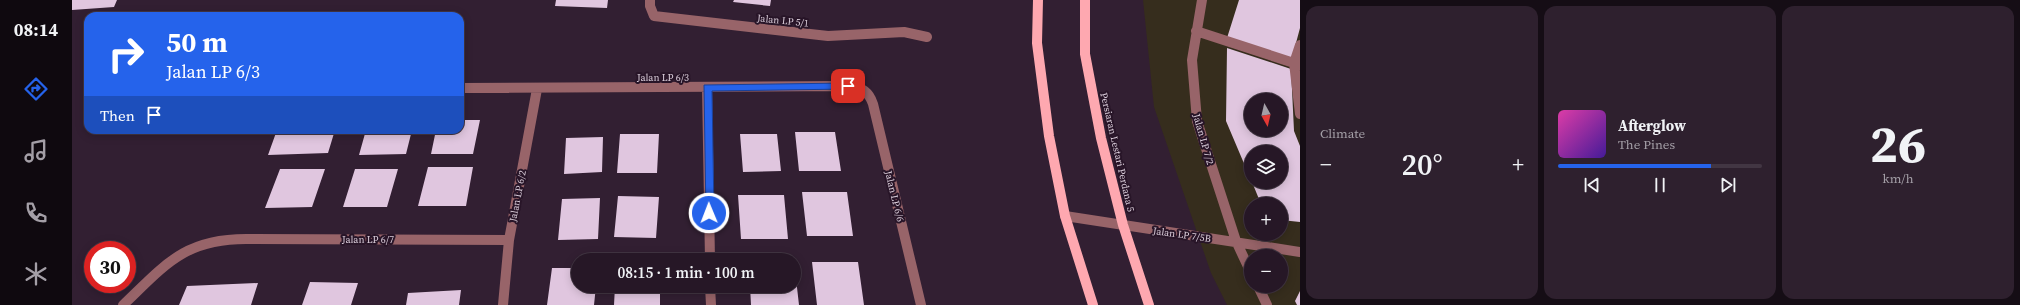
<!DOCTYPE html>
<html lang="en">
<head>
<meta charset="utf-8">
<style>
  body { margin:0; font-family:"Source Serif 4",serif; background:#2e202e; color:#f1f3f6; height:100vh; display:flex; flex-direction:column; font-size:15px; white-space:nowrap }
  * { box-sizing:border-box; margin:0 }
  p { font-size:13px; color:#a49fa7 }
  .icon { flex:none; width:22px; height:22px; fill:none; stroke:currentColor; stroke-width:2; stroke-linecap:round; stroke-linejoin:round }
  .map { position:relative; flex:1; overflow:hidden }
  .details { display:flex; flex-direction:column; gap:6px; padding:6px; background:#150d15; width:720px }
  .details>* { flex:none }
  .hud { position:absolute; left:12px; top:12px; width:380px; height:122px; border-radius:12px; box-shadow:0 2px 10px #0003,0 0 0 1px #423643; background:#2563eb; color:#fff; overflow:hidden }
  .needle { width:26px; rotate:172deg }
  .tools { position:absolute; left:1172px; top:93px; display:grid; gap:8px }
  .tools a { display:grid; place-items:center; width:44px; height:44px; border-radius:50%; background:#261726; box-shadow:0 2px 10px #0003,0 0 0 1px #423643; font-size:20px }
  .speed { position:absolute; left:12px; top:241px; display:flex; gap:8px; font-size:20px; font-weight:700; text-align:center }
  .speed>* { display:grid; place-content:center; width:52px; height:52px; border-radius:50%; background:#261726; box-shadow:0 2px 10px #0003,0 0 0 1px #423643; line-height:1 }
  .speed .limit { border:6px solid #d22; background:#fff; color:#111 }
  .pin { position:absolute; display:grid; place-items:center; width:34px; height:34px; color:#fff; margin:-17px; border-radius:8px; box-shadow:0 2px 6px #0006 }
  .me { position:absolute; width:44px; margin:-22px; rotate:359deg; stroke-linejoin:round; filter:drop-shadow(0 0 3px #0008) }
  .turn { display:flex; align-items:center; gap:14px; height:84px; padding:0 16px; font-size:18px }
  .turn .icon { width:52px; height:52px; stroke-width:2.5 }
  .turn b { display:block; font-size:28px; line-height:34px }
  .then { display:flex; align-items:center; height:38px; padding:0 16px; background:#0003; gap:8px; font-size:15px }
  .big { font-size:30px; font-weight:600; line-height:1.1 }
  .details .widget { flex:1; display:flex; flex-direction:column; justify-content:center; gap:6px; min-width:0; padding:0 14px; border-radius:12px; background:#2e202e }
  .details .dial { align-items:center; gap:0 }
  .dial b { font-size:52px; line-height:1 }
  .song { display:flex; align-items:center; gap:12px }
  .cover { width:48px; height:48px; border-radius:6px; background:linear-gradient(135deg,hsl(320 70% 55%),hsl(260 70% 35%)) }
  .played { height:4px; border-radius:2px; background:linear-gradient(90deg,#2563eb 75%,#423643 75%) }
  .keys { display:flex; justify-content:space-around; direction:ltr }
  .heat { display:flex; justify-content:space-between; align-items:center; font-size:22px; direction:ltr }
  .details .tiles { flex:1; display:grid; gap:6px; grid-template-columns:repeat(3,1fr) }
  .trip { position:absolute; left:499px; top:253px; width:230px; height:40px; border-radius:20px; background:#261726; box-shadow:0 2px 10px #0003,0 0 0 1px #423643; font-weight:600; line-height:40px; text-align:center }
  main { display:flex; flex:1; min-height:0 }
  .menu { display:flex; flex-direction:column; width:72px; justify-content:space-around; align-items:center; background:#0f090f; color:#a49fa7 }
  .menu .icon { width:28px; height:28px }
  .menu .current { color:#2563eb }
  .menu b { font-size:18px; color:#f1f3f6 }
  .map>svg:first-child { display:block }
  .commercial { fill:#362d1d; fill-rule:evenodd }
  .building { fill:#e0c6df; fill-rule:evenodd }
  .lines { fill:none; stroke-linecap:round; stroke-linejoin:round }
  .minor { stroke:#986469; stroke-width:10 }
  .major { stroke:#fea8b0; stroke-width:10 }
  .route { fill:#2563eb; stroke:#184099 }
  .labels { text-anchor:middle; stroke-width:4; stroke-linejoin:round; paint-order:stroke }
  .street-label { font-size:10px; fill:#dacdda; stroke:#281528 }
</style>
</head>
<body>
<main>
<nav class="menu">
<b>08:14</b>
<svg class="icon current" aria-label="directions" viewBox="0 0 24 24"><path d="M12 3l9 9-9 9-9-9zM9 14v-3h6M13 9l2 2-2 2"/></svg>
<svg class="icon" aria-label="music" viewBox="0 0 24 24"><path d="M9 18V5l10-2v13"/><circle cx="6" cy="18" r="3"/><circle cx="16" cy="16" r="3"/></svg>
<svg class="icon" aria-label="phone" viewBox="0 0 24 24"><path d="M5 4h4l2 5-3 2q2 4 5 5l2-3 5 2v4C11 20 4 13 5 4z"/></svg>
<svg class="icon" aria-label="climate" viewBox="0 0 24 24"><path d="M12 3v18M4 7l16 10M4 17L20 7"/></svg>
</nav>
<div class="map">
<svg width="1228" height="305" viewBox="0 0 1228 305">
  <rect width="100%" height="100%" fill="#321f32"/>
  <path class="commercial" d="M1071,0h157v305h-73l-16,-32 -57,-166zM1179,100h30v30h-30zM1179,152h30v30h-30zM1179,204h30v30h-30zM1179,256h30v30h-30z"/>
  <path class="building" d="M0,0h45l-3,7 -42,3z
    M484,0h52l-1,8 -52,-2z
    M662,0h37l-1,6 -37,-4z
    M1167,0h61v28l-8,30 -65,-20z
    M1155,48l64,21 3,62 6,15v76l-19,-2v-16h-20l-9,-22h29v-30h-30v28l-25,-59zM1179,100h30v30h-30z
    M388,120h20l-7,34h-42l5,-24h24z
    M205,130h58l-7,23 -60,2z
    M294,130h46l-6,24 -47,1z
    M723,132h40l6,39h-42z
    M548,134h39l-2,39h-40z
    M668,134h37l4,37 -38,1z
    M531,137l-1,35 -38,2 2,-36z
    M356,167h45l-7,39h-48z
    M208,169h45l-13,38 -47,1z
    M283,169h43l-11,38h-44z
    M730,192h45l6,44h-46z
    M666,195h46l4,44h-47z
    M546,196l41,1 -3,41 -42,-1z
    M528,198l-2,41 -40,1 4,-41z
    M722,261l5,44h-48l-1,-19h44z
    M740,262h46l6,43h-47z
    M480,268h26v18h18l-2,19h-47z
    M238,282l48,1 -7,22h-49z
    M186,283l-7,22h-72l8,-19z
    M543,286h45v19h-46z
    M389,290l-2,15h-53l2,-12z
    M1228,291v14h-3l-2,-4z"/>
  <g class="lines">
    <path class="minor" d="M578,0v6l4,10 174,20 76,-4 23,5
      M1130,0l-10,60 5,61 39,120 15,32
      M1124,31l104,34
      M1228,45l-6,18 6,51
      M635,87l3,173
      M388,88l389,-2c13,1 20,6 24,18l48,201
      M993,216l235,36
      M638,286l1,19
      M1186,286l9,19
      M51,305c42,-40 61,-66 123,-66l263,1
      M431,305l6,-65 28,-151"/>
    <path class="major" d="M966,0l-1,43 12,93 16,80 28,89
      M1013,0v54l16,84 22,87 26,80"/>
  </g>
  <path class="route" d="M776,83l5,3 -5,3 -136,2 2,122 -5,4 -3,-1 -2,-131z"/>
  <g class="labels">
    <g class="street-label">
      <text transform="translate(711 20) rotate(6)" y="4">Jalan LP 5/1</text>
      <text x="591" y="81">Jalan LP 6/3</text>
      <text transform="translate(1132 139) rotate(74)" y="4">Jalan LP 7/2</text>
      <text transform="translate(1046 152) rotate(77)" y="4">Persiaran Lestari Perdana 5</text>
      <text transform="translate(445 196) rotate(-79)" y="4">Jalan LP 6/2</text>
      <text transform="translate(823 196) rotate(76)" y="4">Jalan LP 6/6</text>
      <text transform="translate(1110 234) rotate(8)" y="4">Jalan LP 7/5B</text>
      <text x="296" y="243">Jalan LP 6/7</text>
    </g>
  </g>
</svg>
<div class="tools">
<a><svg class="needle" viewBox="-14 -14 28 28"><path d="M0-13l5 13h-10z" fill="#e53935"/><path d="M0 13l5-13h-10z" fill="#a49fa7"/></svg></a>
<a><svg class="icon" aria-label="layers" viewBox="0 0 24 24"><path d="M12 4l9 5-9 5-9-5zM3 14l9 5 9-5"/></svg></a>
<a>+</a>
<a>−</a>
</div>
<div class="speed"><div class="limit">30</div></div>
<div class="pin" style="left:776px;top:86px;background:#d93025"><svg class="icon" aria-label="arrive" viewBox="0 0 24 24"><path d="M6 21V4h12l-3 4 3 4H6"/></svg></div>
<svg class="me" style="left:637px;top:213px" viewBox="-20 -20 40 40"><circle r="17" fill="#2563eb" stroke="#fff" stroke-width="3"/><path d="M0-11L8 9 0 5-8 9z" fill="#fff"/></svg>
<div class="trip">08:15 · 1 min · 100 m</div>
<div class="hud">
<div class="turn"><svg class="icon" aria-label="right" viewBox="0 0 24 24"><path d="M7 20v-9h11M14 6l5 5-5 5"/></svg><div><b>50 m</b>Jalan LP 6/3</div></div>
<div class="then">Then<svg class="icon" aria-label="arrive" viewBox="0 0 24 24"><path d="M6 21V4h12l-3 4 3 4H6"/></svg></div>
</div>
</div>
<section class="details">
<div class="tiles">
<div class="widget"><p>Climate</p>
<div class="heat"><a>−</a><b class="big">20°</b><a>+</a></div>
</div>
<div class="widget">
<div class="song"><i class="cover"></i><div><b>Afterglow</b><p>The Pines</p></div></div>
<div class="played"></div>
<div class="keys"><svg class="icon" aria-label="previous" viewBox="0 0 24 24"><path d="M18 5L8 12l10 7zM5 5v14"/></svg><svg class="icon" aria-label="pause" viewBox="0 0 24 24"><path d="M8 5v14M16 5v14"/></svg><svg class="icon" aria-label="next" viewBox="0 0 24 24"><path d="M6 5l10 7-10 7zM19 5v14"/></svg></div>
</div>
<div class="widget dial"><b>26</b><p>km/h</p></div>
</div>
</section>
</main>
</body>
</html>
